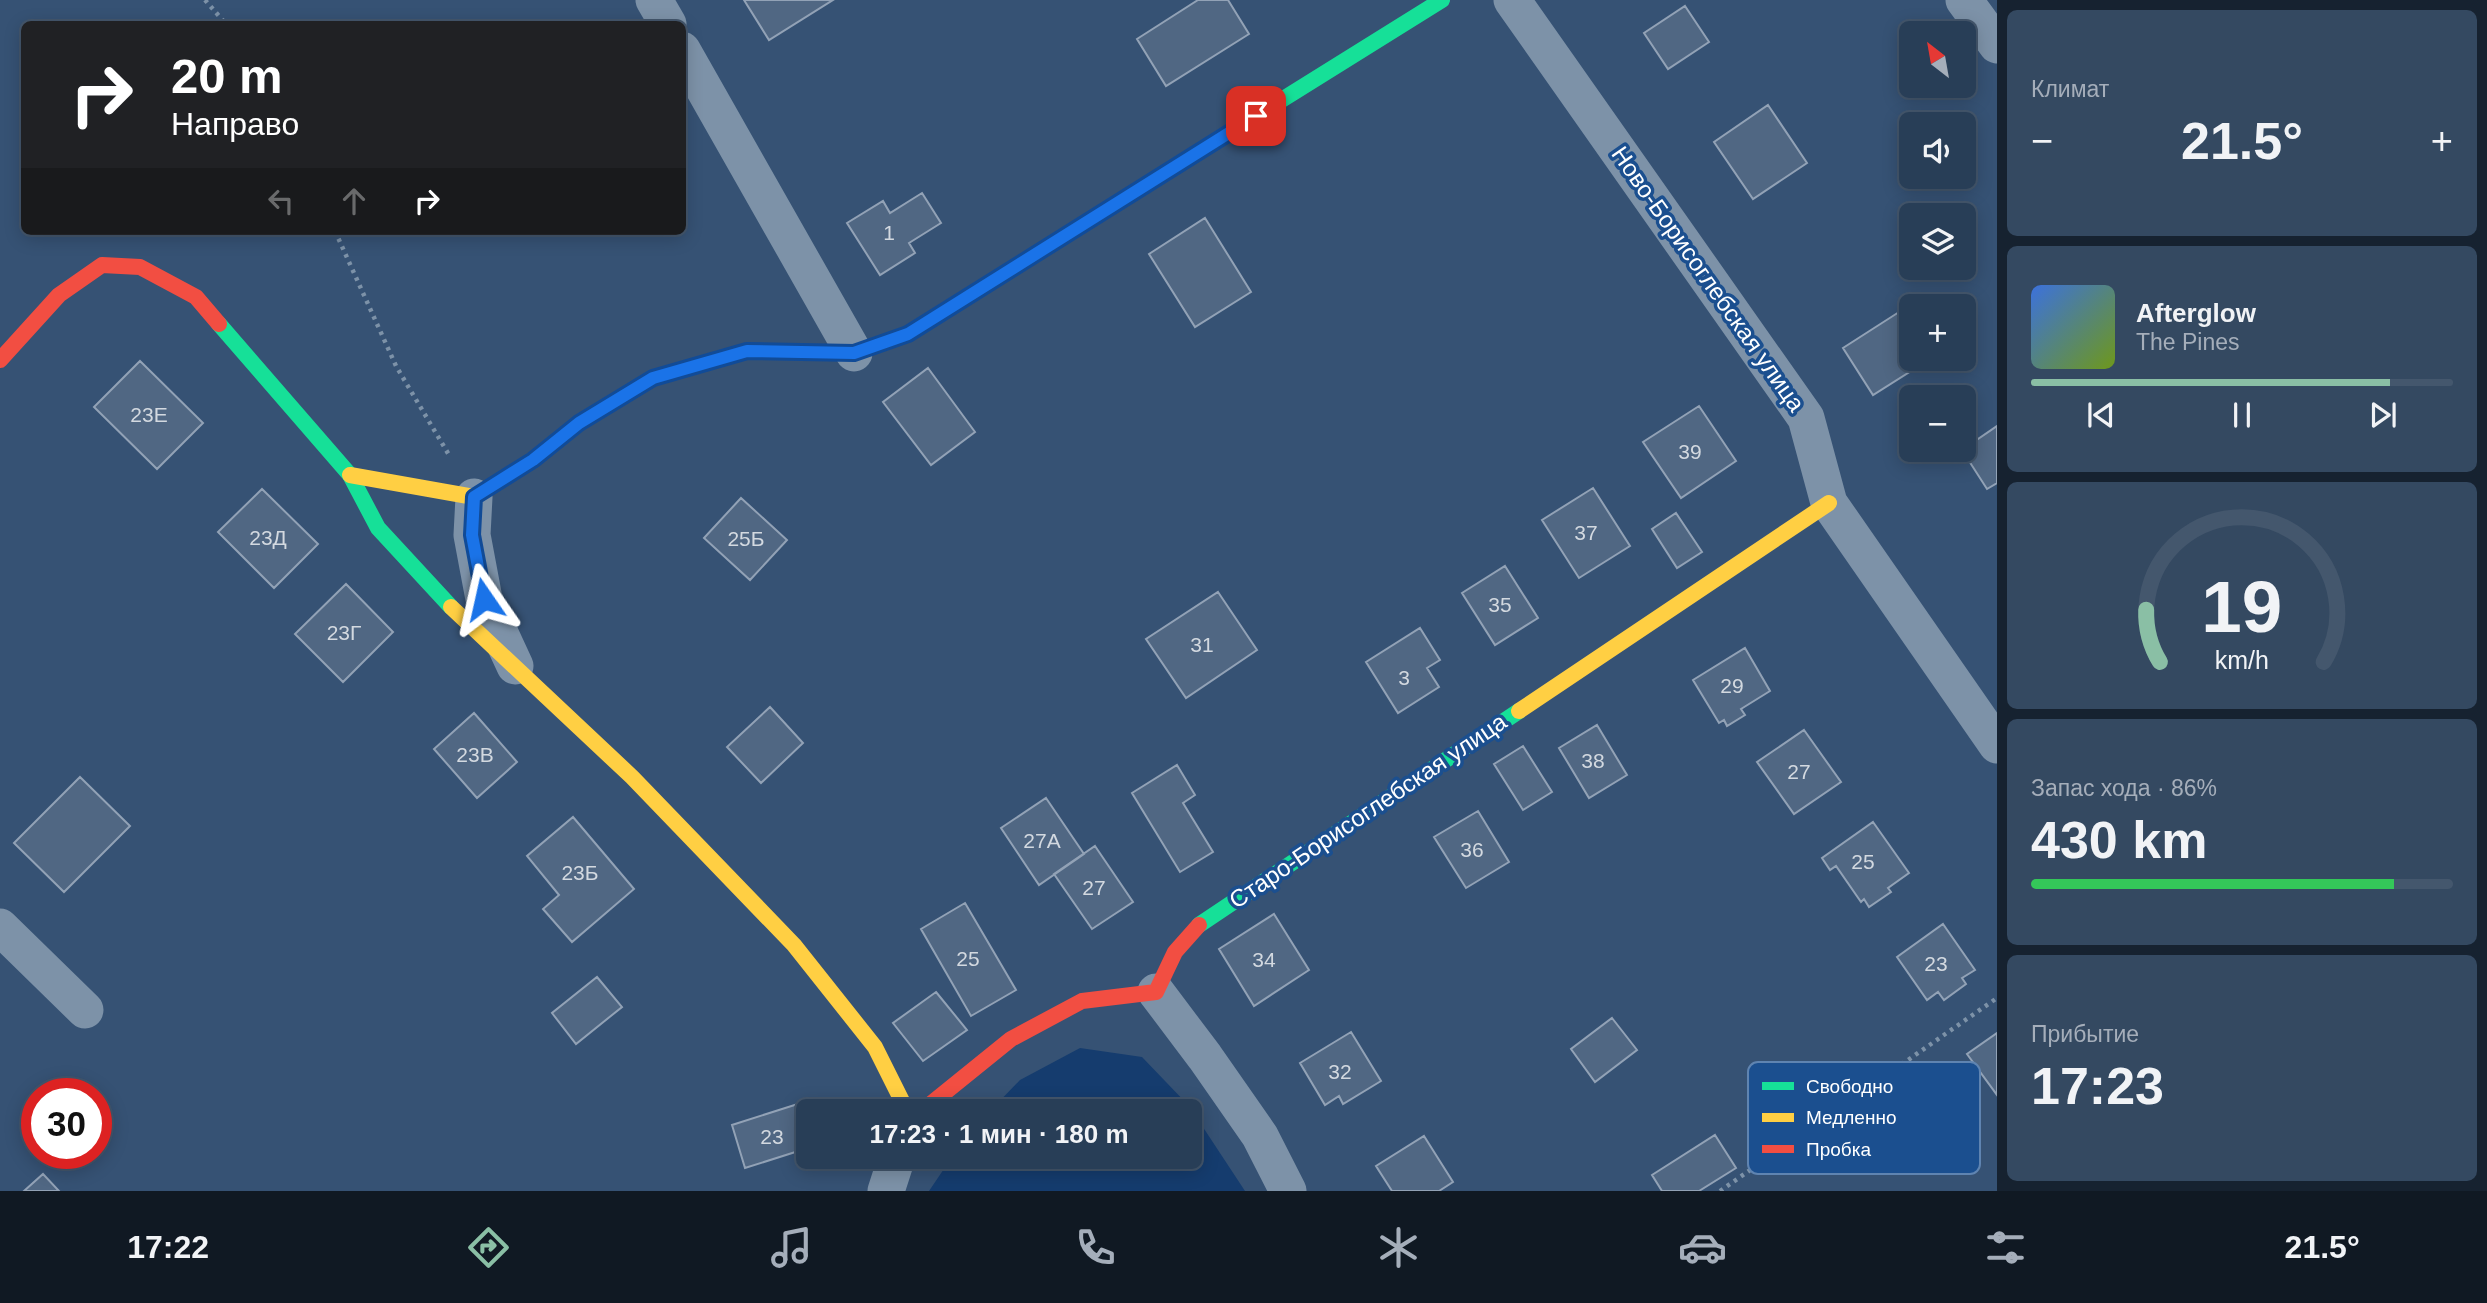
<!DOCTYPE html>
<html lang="ru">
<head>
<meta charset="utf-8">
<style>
  body { margin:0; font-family:Helvetica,sans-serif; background:#344961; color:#f1f3f6; height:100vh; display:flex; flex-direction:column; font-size:26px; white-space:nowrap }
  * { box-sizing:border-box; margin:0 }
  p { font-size:23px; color:#a5aeba }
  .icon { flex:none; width:38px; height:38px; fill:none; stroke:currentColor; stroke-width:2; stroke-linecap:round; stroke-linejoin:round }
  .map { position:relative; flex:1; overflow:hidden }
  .sheet { display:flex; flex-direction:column; gap:10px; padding:10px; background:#162230; width:490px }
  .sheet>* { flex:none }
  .hud { position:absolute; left:21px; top:21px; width:665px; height:214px; border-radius:10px; box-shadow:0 4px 18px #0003,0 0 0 2px #44576d; background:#202124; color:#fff; overflow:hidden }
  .needle { width:46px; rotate:329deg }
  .tools { position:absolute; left:1899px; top:21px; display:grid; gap:14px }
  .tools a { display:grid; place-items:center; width:77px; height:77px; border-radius:10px; background:#283e57; box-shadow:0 4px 18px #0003,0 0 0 2px #44576d; font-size:35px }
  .speed { position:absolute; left:21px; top:1078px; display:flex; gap:14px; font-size:35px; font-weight:700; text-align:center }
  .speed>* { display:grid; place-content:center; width:91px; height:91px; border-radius:50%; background:#283e57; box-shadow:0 4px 18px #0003,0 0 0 2px #44576d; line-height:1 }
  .speed .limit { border:10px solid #d22; background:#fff; color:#111 }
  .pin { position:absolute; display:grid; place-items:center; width:60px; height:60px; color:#fff; margin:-30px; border-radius:14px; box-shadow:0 4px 10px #0006 }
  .me { position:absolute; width:77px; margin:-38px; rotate:349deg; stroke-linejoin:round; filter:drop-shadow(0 0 5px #0008) }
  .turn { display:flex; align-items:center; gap:24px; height:147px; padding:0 35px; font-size:32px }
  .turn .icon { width:91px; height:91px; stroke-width:2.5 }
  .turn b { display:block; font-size:49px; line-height:60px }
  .lanes { display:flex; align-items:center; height:66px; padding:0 35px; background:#0003; justify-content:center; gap:35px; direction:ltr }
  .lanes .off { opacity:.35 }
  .big { font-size:52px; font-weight:600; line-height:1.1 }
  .sheet .tile { flex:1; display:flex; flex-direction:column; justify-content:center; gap:10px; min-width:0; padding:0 24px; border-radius:10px; background:#344961 }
  .sheet .dial { align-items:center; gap:0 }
  .dial svg { height:182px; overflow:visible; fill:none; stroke:#44576d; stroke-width:7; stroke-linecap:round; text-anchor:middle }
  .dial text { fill:#f1f3f6; stroke:none }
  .song { display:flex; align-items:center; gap:21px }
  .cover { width:84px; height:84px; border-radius:10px; background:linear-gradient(135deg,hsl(220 70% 55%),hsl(80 70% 35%)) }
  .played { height:7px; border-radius:4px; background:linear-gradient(90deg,#8abfa5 85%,#44576d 85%) }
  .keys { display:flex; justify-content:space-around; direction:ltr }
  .heat { display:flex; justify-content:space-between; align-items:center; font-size:38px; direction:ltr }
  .charge { height:10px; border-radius:5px; background:linear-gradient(90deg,#34c759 86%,#44576d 0) }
  .trip { position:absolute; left:796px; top:1099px; width:406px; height:70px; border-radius:10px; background:#283e57; box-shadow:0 4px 18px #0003,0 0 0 2px #44576d; font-weight:600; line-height:70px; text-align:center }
  .tab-bar { display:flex; height:112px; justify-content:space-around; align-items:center; background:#101923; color:#a5aeba }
  .tab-bar .icon { width:49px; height:49px }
  .tab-bar .selected { color:#8abfa5 }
  .tab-bar b { font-size:32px; color:#f1f3f6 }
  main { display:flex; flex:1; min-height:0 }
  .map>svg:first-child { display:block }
  .water { fill:#153c6e }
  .building { fill:#506783; stroke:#92a2b6; stroke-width:2 }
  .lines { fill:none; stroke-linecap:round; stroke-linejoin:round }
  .path { stroke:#7d92a8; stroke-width:4.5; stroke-dasharray:3.5 5; stroke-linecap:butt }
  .street { stroke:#7d92a8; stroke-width:37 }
  .fast { stroke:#16e098; stroke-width:16 }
  .slow { stroke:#ffcf43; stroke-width:16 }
  .jam { stroke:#f24e42; stroke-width:16 }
  .route-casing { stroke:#114b97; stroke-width:18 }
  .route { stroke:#1a73e8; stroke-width:12 }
  .labels { text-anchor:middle; stroke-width:7; stroke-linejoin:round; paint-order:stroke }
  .number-label { font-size:21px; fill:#d3d9e0 }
  .street-label { font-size:24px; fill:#fff; stroke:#1b4f8f }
  .key { fill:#1b4f8f; stroke:#5f84b1; stroke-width:2 }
  .key-label { font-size:19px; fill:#fff }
</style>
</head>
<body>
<main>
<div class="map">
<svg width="1997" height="1191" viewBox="0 0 1997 1191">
  <rect width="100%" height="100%" fill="#365274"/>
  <path class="water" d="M1080,1048l62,9 47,49 56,85h-316l23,-34h238v-46h-200l30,-31z"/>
  <path class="building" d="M744,0h89l-64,40z
    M1198,0h30l21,34 -83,52 -29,-47z
    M1685,6l24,36 -41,27 -24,-36z
    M1768,105l39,58 -54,36 -39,-57z
    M922,193l19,30 -32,20 6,10 -35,22 -33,-52 36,-22 7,12z
    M1205,218l46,74 -56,35 -46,-73z
    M1924,296l7,10h-20v53h19l-57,36 -30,-47z
    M140,361l63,62 -46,46 -63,-62z
    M928,368l47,64 -44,33 -48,-63z
    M1699,406l37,55 -55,37 -38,-56z
    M1997,426v57l-10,6 -25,-39z
    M1593,488l37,58 -51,32 -37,-58z
    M262,489l56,55 -44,44 -56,-56z
    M741,498l46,42 -37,40 -46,-42z
    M1676,513l26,39 -25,16 -25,-39z
    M1505,566l33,52 -43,27 -33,-52z
    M346,584l47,48 -50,50 -48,-48z
    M1218,592l39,58 -71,48 -40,-59z
    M1420,628l20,32 -13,8 12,19 -41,26 -32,-51z
    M1745,648l25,43 -29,18 4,6 -18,11 -3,-6 -5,3 -26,-43z
    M770,707l33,36 -42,40 -34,-36z
    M474,713l43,49 -40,36 -43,-49z
    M1597,725l30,50 -38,23 -30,-50z
    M1804,730l37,52 -47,32 -37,-52z
    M1523,746l29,46 -29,18 -29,-46z
    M1177,765l18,30 -12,8 30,49 -33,20 -48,-79z
    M80,777l50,49 -66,66 -50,-49z
    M1046,798l38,56 -45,31 -38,-57z
    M1478,811l31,51 -43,26 -32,-51z
    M573,817l61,72 -62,53 -29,-33 16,-14 -32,-39z
    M1873,822l36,51 -21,15 3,4 -22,15 -5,-8 -3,3 -25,-36 -6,4 -8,-12z
    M1095,846l38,56 -41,27 -38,-55z
    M965,903l51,87 -45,26 -50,-87z
    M1274,914l35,56 -55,36 -35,-57z
    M1943,924l32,46 -13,8 4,6 -22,16 -6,-8 -11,8 -30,-43z
    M597,977l25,30 -46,37 -24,-31z
    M936,992l31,38 -44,31 -30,-38z
    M1612,1018l25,32 -42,32 -24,-33z
    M1351,1032l30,49 -38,23 -4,-8 -14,9 -25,-42z
    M1997,1033v62l-30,-41z
    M804,1102l4,14v32l-63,20 -13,-43z
    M1715,1135l21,33 -37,23h-37l-10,-16z
    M1424,1136l29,46 -14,9h-47l-16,-25z
    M43,1174l16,17h-35z"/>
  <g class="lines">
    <path class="path" d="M205,0l21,24
      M335,231l61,135 53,89
      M1720,1191l277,-193"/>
    <path class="street" d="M654,0l14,24
      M1512,0l294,418 23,85 168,242
      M1964,0l33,45
      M682,50l172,303
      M474,497l-2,38 12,64 31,67
      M0,927l85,83
      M1156,992l49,65 55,79 28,55
      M886,1191l11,-34"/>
    <path class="fast" d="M1272,106l170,-106
      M219,324l131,151 28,53 73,79
      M1199,925l320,-214"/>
    <path class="slow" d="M350,475l124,22 59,-37 46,-37 74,-45 94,-27 46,1
      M451,607l181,170 162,168 81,102 32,64
      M1519,711l310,-208"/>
    <path class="jam" d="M793,352l61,1 54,-19 364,-228
      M0,360l59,-65 43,-30 38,2 56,30 23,27
      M922,1111l89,-72 71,-38 74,-9 19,-40 24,-27"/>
  </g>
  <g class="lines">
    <defs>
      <path id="route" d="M484,599l-12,-64 2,-38 59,-37 46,-37 74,-45 94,-27 107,2 54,-19 348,-218"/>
    </defs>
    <use href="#route" class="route-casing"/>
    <use href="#route" class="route"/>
  </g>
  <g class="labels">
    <g class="number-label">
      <text x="889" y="240">1</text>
      <text x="149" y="422">23Е</text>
      <text x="1690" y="459">39</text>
      <text x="1586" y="540">37</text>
      <text x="268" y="545">23Д</text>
      <text x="746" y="546">25Б</text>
      <text x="1500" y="612">35</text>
      <text x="344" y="640">23Г</text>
      <text x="1202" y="652">31</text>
      <text x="1404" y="685">3</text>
      <text x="1732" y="693">29</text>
      <text x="475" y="762">23В</text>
      <text x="1593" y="768">38</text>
      <text x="1799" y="779">27</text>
      <text x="1042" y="848">27А</text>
      <text x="1472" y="857">36</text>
      <text x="1863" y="869">25</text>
      <text x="580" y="880">23Б</text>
      <text x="1094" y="895">27</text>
      <text x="968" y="966">25</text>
      <text x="1264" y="967">34</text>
      <text x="1936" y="971">23</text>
      <text x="1340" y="1079">32</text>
      <text x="772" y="1144">23</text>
    </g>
    <g class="street-label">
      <text transform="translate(1708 279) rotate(55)" y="8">Ново-Борисоглебская улица</text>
      <text transform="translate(1368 811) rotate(-34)" y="8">Старо-Борисоглебская улица</text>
    </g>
  </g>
  <rect x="1748" y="1062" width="232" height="112" rx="10" class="key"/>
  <rect x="1762" y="1082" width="32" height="8" fill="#16e098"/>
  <rect x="1762" y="1113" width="32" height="9" fill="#ffcf43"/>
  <rect x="1762" y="1145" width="32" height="8" fill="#f24e42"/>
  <g class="key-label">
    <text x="1806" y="1093">Свободно</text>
    <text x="1806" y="1124">Медленно</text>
    <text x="1806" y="1156">Пробка</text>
  </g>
</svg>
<div class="tools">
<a><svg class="needle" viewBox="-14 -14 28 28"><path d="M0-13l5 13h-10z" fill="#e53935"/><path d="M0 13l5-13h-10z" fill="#a5aeba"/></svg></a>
<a><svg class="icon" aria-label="sound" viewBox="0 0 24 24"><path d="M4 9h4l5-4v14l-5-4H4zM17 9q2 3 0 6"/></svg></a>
<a><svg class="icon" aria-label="layers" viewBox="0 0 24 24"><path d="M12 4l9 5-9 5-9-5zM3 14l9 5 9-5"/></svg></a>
<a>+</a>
<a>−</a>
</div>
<div class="speed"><div class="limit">30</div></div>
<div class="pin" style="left:1256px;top:116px;background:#d93025"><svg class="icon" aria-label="arrive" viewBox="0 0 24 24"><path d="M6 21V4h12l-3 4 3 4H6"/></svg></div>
<svg class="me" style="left:484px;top:599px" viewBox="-20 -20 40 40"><path d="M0-17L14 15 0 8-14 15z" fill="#1a73e8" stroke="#fff" stroke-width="4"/></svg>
<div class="trip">17:23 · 1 мин · 180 m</div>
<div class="hud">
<div class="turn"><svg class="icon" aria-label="right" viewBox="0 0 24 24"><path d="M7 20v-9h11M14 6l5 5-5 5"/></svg><div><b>20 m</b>Направо</div></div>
<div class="lanes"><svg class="icon off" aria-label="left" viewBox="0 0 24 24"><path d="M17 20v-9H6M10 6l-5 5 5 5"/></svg><svg class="icon off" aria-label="ahead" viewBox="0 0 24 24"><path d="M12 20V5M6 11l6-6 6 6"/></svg><svg class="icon" aria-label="right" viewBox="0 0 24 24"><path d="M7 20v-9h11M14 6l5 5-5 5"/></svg></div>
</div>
</div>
<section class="sheet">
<div class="tile"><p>Климат</p>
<div class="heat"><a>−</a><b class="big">21.5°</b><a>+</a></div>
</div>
<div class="tile">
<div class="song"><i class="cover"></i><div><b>Afterglow</b><p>The Pines</p></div></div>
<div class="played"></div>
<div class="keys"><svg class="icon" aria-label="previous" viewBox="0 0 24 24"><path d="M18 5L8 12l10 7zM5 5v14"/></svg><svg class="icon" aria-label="pause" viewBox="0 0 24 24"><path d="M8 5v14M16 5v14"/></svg><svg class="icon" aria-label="next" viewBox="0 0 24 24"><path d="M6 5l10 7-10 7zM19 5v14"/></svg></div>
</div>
<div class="tile dial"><svg viewBox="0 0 100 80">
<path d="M14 69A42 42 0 1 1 86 69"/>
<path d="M14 69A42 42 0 0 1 8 46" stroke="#8abfa5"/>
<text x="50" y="56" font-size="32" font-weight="700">19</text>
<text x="50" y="72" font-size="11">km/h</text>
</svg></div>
<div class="tile"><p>Запас хода · 86%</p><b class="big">430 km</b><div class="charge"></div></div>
<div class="tile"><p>Прибытие</p><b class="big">17:23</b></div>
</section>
</main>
<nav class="tab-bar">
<b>17:22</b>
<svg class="icon selected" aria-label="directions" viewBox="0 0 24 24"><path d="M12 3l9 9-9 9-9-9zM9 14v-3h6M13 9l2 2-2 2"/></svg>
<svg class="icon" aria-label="music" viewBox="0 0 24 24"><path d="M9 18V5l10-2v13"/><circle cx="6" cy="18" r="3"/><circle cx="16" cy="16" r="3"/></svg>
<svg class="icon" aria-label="phone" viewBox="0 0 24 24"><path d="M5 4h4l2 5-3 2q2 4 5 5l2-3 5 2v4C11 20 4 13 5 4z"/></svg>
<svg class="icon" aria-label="climate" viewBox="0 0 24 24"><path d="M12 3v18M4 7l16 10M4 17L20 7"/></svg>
<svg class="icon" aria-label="car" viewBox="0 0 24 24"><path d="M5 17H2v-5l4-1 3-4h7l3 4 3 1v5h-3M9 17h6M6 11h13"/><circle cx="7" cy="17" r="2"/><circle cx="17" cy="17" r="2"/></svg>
<svg class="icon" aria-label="filters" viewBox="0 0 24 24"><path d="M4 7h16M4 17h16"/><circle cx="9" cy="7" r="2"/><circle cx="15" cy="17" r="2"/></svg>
<b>21.5°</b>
</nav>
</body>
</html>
